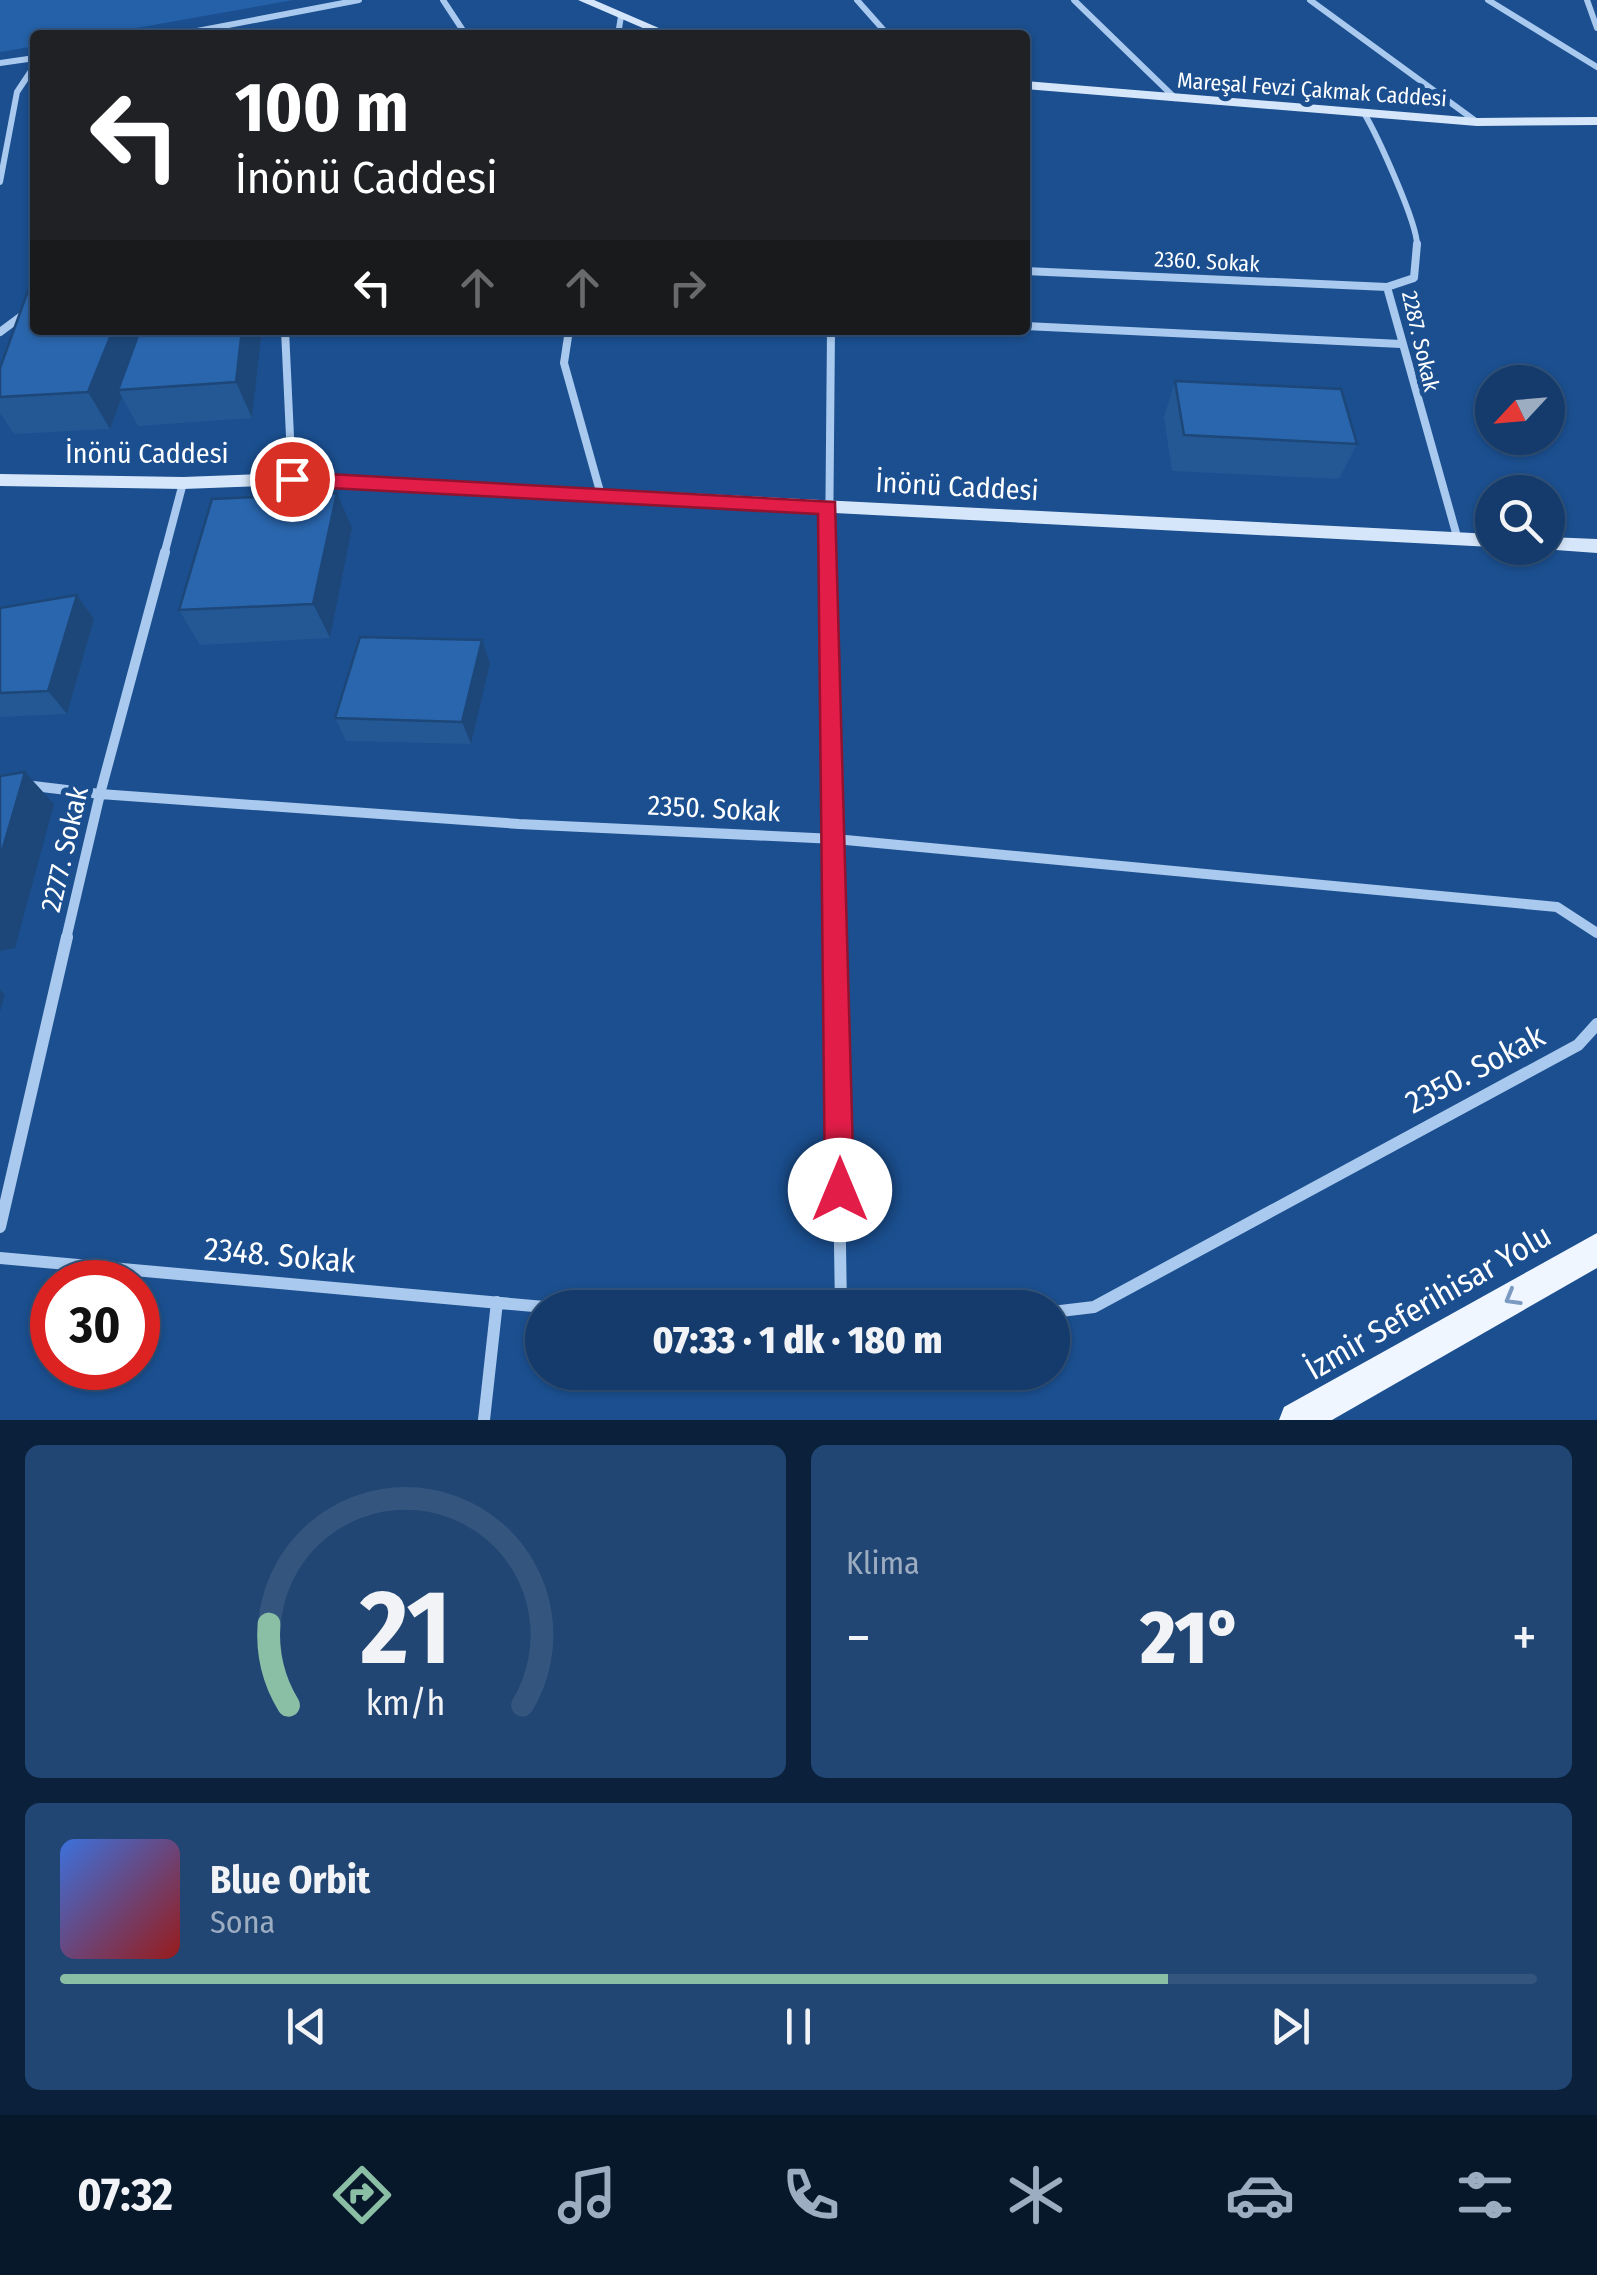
<!DOCTYPE html>
<html lang="tr">
<head>
<meta charset="utf-8">
<style>
  body { margin:0; font-family:"Fira Sans Condensed",sans-serif; background:#214673; color:#f1f3f6; height:100vh; display:flex; flex-direction:column; font-size:38px; white-space:nowrap }
  * { box-sizing:border-box; margin:0 }
  p { font-size:32px; color:#9dadc1 }
  .icon { flex:none; width:55px; height:55px; fill:none; stroke:currentColor; stroke-width:2; stroke-linecap:round; stroke-linejoin:round }
  .map { position:relative; height:1420px; overflow:hidden }
  .details { display:flex; flex-direction:column; gap:25px; padding:25px; background:#0b203b; flex:1 }
  .details>* { flex:none }
  .top-card { position:absolute; left:30px; top:30px; width:1000px; height:305px; border-radius:10px; box-shadow:0 2px 8px #0004,0 0 0 2px #33557e; background:#202124; color:#fff; overflow:hidden }
  .needle { width:65px; rotate:244deg }
  .tools { position:absolute; left:1475px; top:365px; display:grid; gap:20px }
  .tools a { display:grid; place-items:center; width:90px; height:90px; border-radius:50%; background:#143b6b; box-shadow:0 2px 8px #0004,0 0 0 2px #33557e; font-size:50px }
  .speed { position:absolute; left:30px; top:1260px; display:flex; gap:20px; font-size:50px; font-weight:700; text-align:center }
  .speed>* { display:grid; place-content:center; width:130px; height:130px; border-radius:50%; background:#143b6b; box-shadow:0 2px 8px #0004,0 0 0 2px #33557e; line-height:1 }
  .speed .limit { border:15px solid #d22; background:#fff; color:#111 }
  .pin { position:absolute; display:grid; place-items:center; width:85px; height:85px; color:#fff; margin:-42px; border:5px solid #fff; border-radius:50%; box-shadow:0 2px 10px #0007 }
  .me { position:absolute; width:110px; margin:-55px; rotate:0deg; stroke-linejoin:round; filter:drop-shadow(0 0 8px #0008) }
  .turn { display:flex; align-items:center; gap:35px; height:210px; padding:0 40px; font-size:45px }
  .turn .icon { width:130px; height:130px; stroke-width:2.5 }
  .turn b { display:block; font-size:70px; line-height:85px }
  .lanes { display:flex; align-items:center; height:95px; padding:0 40px; background:#0003; justify-content:center; gap:50px; direction:ltr }
  .lanes .off { opacity:.35 }
  .big { font-size:75px; font-weight:800; line-height:1.1 }
  .details .card { flex:1; display:flex; flex-direction:column; justify-content:center; gap:15px; min-width:0; padding:0 35px; border-radius:15px; background:#214673 }
  .details .dial { align-items:center; gap:0 }
  .dial svg { height:260px; overflow:visible; fill:none; stroke:#33557e; stroke-width:7; stroke-linecap:round; text-anchor:middle }
  .dial text { fill:#f1f3f6; stroke:none }
  .song { display:flex; align-items:center; gap:30px }
  .cover { width:120px; height:120px; border-radius:15px; background:linear-gradient(135deg,hsl(220 70% 55%),hsl(0 70% 35%)) }
  .played { height:10px; border-radius:5px; background:linear-gradient(90deg,#8abfa5 75%,#33557e 75%) }
  .keys { display:flex; justify-content:space-around; direction:ltr }
  .heat { display:flex; justify-content:space-between; align-items:center; font-size:55px; direction:ltr }
  .details .tiles { flex:1; display:grid; gap:25px; grid-template-columns:1fr 1fr }
  .card:last-child { grid-column:span 2 }
  .trip { position:absolute; left:525px; top:1290px; width:545px; height:100px; border-radius:50px; background:#143b6b; box-shadow:0 2px 8px #0004,0 0 0 2px #33557e; font-weight:800; line-height:100px; text-align:center }
  .dock { display:flex; height:160px; justify-content:space-around; align-items:center; background:#08182b; color:#9dadc1 }
  .dock .icon { width:70px; height:70px }
  .dock .current { color:#8abfa5 }
  .dock b { font-size:45px; color:#f1f3f6 }
  .map>svg:first-child { display:block }
  .green { fill:#2461a8 }
  .lines { fill:none; stroke-linecap:round; stroke-linejoin:round }
  .street-far3 { stroke:#a9c9ee; stroke-width:6 }
  .street-far2 { stroke:#a9c9ee; stroke-width:8 }
  .street-far1 { stroke:#a9c9ee; stroke-width:10 }
  .street { stroke:#a9c9ee; stroke-width:12 }
  .secondary { fill:#d6e6fa; fill-rule:evenodd }
  .primary { fill:#f0f6ff; fill-rule:evenodd }
  .wall { fill:#245895 }
  .shaded-wall { fill:#1d4779 }
  .building { fill:#2a66ad; stroke:#1d4779; stroke-width:2.5 }
  .oneway { stroke:#7b9ac1 }
  .route { fill:#e11d48; stroke:#92132f; stroke-width:2.5 }
  .labels { text-anchor:middle; stroke-width:10; stroke-linejoin:round; paint-order:stroke }
  .far-street-label { font-size:22px; fill:#fff; stroke:#1b4f8f }
  .street-label { font-size:28px; fill:#fff; stroke:#1b4f8f }
  .near-street-label { font-size:32px; fill:#fff; stroke:#1b4f8f }
</style>
</head>
<body>
<div class="map">
<svg width="1597" height="1420" viewBox="0 0 1597 1420">
  <rect width="100%" height="100%" fill="#1b4f8f"/>
  <path class="green" d="M0,0h294l-197,35h-62v11l-35,6z"/>
  <g class="lines">
    <path class="street-far3" d="M443,0l23,35
      M857,0l31,35
      M1074,0l101,98
      M1310,0l167,122
      M1488,0l109,67
      M1587,0l10,28
      M176,35l183,-35
      M618,35l3,-19
      M0,63l35,-5
      M1364,113c13,22 55,113 53,134
      M0,182l17,-90 18,-27"/>
    <path class="street-far2" d="M1417,244l-3,34 -27,9 71,253
      M1025,271l362,16
      M1025,326l376,18
      M285,330l7,149
      M569,330l-5,33 37,132
      M0,332l35,-26
      M164,555l19,-72
      M829,555l2,-225"/>
    <path class="street-far1" d="M829,552l6,387
      M0,782l100,12 419,30 316,15 722,68 40,26
      M66,939l34,-145 65,-242"/>
    <path class="street" d="M835,937l6,371
      M0,1227l67,-290
      M0,1258l556,50
      M1052,1312l42,-5 484,-262 19,-21
      M484,1420l13,-118"/>
    <path class="secondary" d="M578,0h16l81,35h-16z
      M1025,81l452,37 120,-1v8l-120,1 -452,-37z
      M292,473l1200,61v13l-1200,-62 -109,4 -183,-3v-12l183,3z
      M1548,537l49,2v14l-55,-4 6,-1z"/>
    <path class="primary" d="M1597,1233v35l-265,152h-53l5,-13z"/>
  </g>
  <path class="wall" d="M262,330l-10,88 -114,8 -16,-29 -12,32 -96,5 -14,-21v-45z
    M1175,381l182,63 -18,35 -167,-8 -8,-54z
    M352,528l-22,110 -130,7 -21,-35z
    M77,595l17,24 -27,95 -67,3v-109z
    M490,664l-19,80 -125,-3 -11,-23z"/>
  <path class="shaded-wall" d="M113,330h33l-28,60 4,7 -12,32 -22,-37z
    M242,330h20l-10,88 -16,-36z
    M337,493l15,35 -22,110 -17,-34z
    M77,595l17,24 -27,95 -19,-23z
    M482,640l8,24 -19,80 -9,-22z
    M25,772l29,32 -39,144 -15,3v-93z
    M0,990l5,4 -5,18z"/>
  <path class="building" d="M29,288h6v42h78l-25,62 -88,5v-29z
    M140,330h102l-6,52 -118,8z
    M1175,381l166,8 16,55 -173,-9z
    M337,493l-24,111 -134,6 33,-111z
    M77,595l-29,96 -48,2v-85z
    M360,637l122,3 -20,82 -127,-4z
    M25,772l-25,86v-82z"/>
  <defs><path id="oneway-chevron" d="M-2-3.5L2.5 0L-2 3.5" fill="none" stroke-width="1.6" stroke-linecap="round" stroke-linejoin="round" transform="scale(2.5)"/></defs>
  <use class="oneway" href="#oneway-chevron" transform="translate(1512 1298) rotate(150)"/>
  <path class="route" d="M292,472l543,30 19,688 -4,11 -10,4 -11,-4 -4,-11 -7,-676 -526,-28 -9,-7z"/>
  <g class="labels">
    <g class="far-street-label">
      <text transform="translate(1312 89) rotate(4)" y="8">Mareşal Fevzi Çakmak Caddesi</text>
      <text transform="translate(1207 261) rotate(3)" y="8">2360. Sokak</text>
      <text transform="translate(1421 341) rotate(77)" y="8">2287. Sokak</text>
    </g>
    <g class="street-label">
      <text x="147" y="463">İnönü Caddesi</text>
      <text transform="translate(957 486) rotate(3)" y="10">İnönü Caddesi</text>
      <text transform="translate(714 808) rotate(3)" y="10">2350. Sokak</text>
      <text transform="translate(64 849) rotate(-77)" y="10">2277. Sokak</text>
    </g>
    <g class="near-street-label">
      <text transform="translate(1475 1069) rotate(-28)" y="11">2350. Sokak</text>
      <text transform="translate(280 1255) rotate(5)" y="11">2348. Sokak</text>
      <text transform="translate(1428 1302) rotate(-30)" y="11">İzmir Seferihisar Yolu</text>
    </g>
  </g>
</svg>
<div class="tools">
<a><svg class="needle" viewBox="-14 -14 28 28"><path d="M0-13l5 13h-10z" fill="#e53935"/><path d="M0 13l5-13h-10z" fill="#9dadc1"/></svg></a>
<a><svg class="icon" aria-label="search" viewBox="0 0 24 24"><circle cx="10" cy="10" r="6"/><path d="M15 15l6 6"/></svg></a>
</div>
<div class="speed"><div class="limit">30</div></div>
<div class="pin" style="left:292px;top:479px;background:#d93025"><svg class="icon" aria-label="arrive" viewBox="0 0 24 24"><path d="M6 21V4h12l-3 4 3 4H6"/></svg></div>
<svg class="me" style="left:840px;top:1190px" viewBox="-20 -20 40 40"><circle r="19" fill="#fff"/><path d="M0-13L10 11 0 6-10 11z" fill="#e11d48"/></svg>
<div class="trip">07:33 · 1 dk · 180 m</div>
<div class="top-card">
<div class="turn"><svg class="icon" aria-label="left" viewBox="0 0 24 24"><path d="M17 20v-9H6M10 6l-5 5 5 5"/></svg><div><b>100 m</b>İnönü Caddesi</div></div>
<div class="lanes"><svg class="icon" aria-label="left" viewBox="0 0 24 24"><path d="M17 20v-9H6M10 6l-5 5 5 5"/></svg><svg class="icon off" aria-label="ahead" viewBox="0 0 24 24"><path d="M12 20V5M6 11l6-6 6 6"/></svg><svg class="icon off" aria-label="ahead" viewBox="0 0 24 24"><path d="M12 20V5M6 11l6-6 6 6"/></svg><svg class="icon off" aria-label="right" viewBox="0 0 24 24"><path d="M7 20v-9h11M14 6l5 5-5 5"/></svg></div>
</div>
</div>
<section class="details">
<div class="tiles">
<div class="card dial"><svg viewBox="0 0 100 80">
<path d="M14 69A42 42 0 1 1 86 69"/>
<path d="M14 69A42 42 0 0 1 8 44" stroke="#8abfa5"/>
<text x="50" y="56" font-size="32" font-weight="700">21</text>
<text x="50" y="72" font-size="11">km/h</text>
</svg></div>
<div class="card"><p>Klima</p>
<div class="heat"><a>−</a><b class="big">21°</b><a>+</a></div>
</div>
<div class="card">
<div class="song"><i class="cover"></i><div><b>Blue Orbit</b><p>Sona</p></div></div>
<div class="played"></div>
<div class="keys"><svg class="icon" aria-label="previous" viewBox="0 0 24 24"><path d="M18 5L8 12l10 7zM5 5v14"/></svg><svg class="icon" aria-label="pause" viewBox="0 0 24 24"><path d="M8 5v14M16 5v14"/></svg><svg class="icon" aria-label="next" viewBox="0 0 24 24"><path d="M6 5l10 7-10 7zM19 5v14"/></svg></div>
</div>
</div>
</section>
<nav class="dock">
<b>07:32</b>
<svg class="icon current" aria-label="directions" viewBox="0 0 24 24"><path d="M12 3l9 9-9 9-9-9zM9 14v-3h6M13 9l2 2-2 2"/></svg>
<svg class="icon" aria-label="music" viewBox="0 0 24 24"><path d="M9 18V5l10-2v13"/><circle cx="6" cy="18" r="3"/><circle cx="16" cy="16" r="3"/></svg>
<svg class="icon" aria-label="phone" viewBox="0 0 24 24"><path d="M5 4h4l2 5-3 2q2 4 5 5l2-3 5 2v4C11 20 4 13 5 4z"/></svg>
<svg class="icon" aria-label="climate" viewBox="0 0 24 24"><path d="M12 3v18M4 7l16 10M4 17L20 7"/></svg>
<svg class="icon" aria-label="car" viewBox="0 0 24 24"><path d="M5 17H2v-5l4-1 3-4h7l3 4 3 1v5h-3M9 17h6M6 11h13"/><circle cx="7" cy="17" r="2"/><circle cx="17" cy="17" r="2"/></svg>
<svg class="icon" aria-label="filters" viewBox="0 0 24 24"><path d="M4 7h16M4 17h16"/><circle cx="9" cy="7" r="2"/><circle cx="15" cy="17" r="2"/></svg>
</nav>
</body>
</html>
